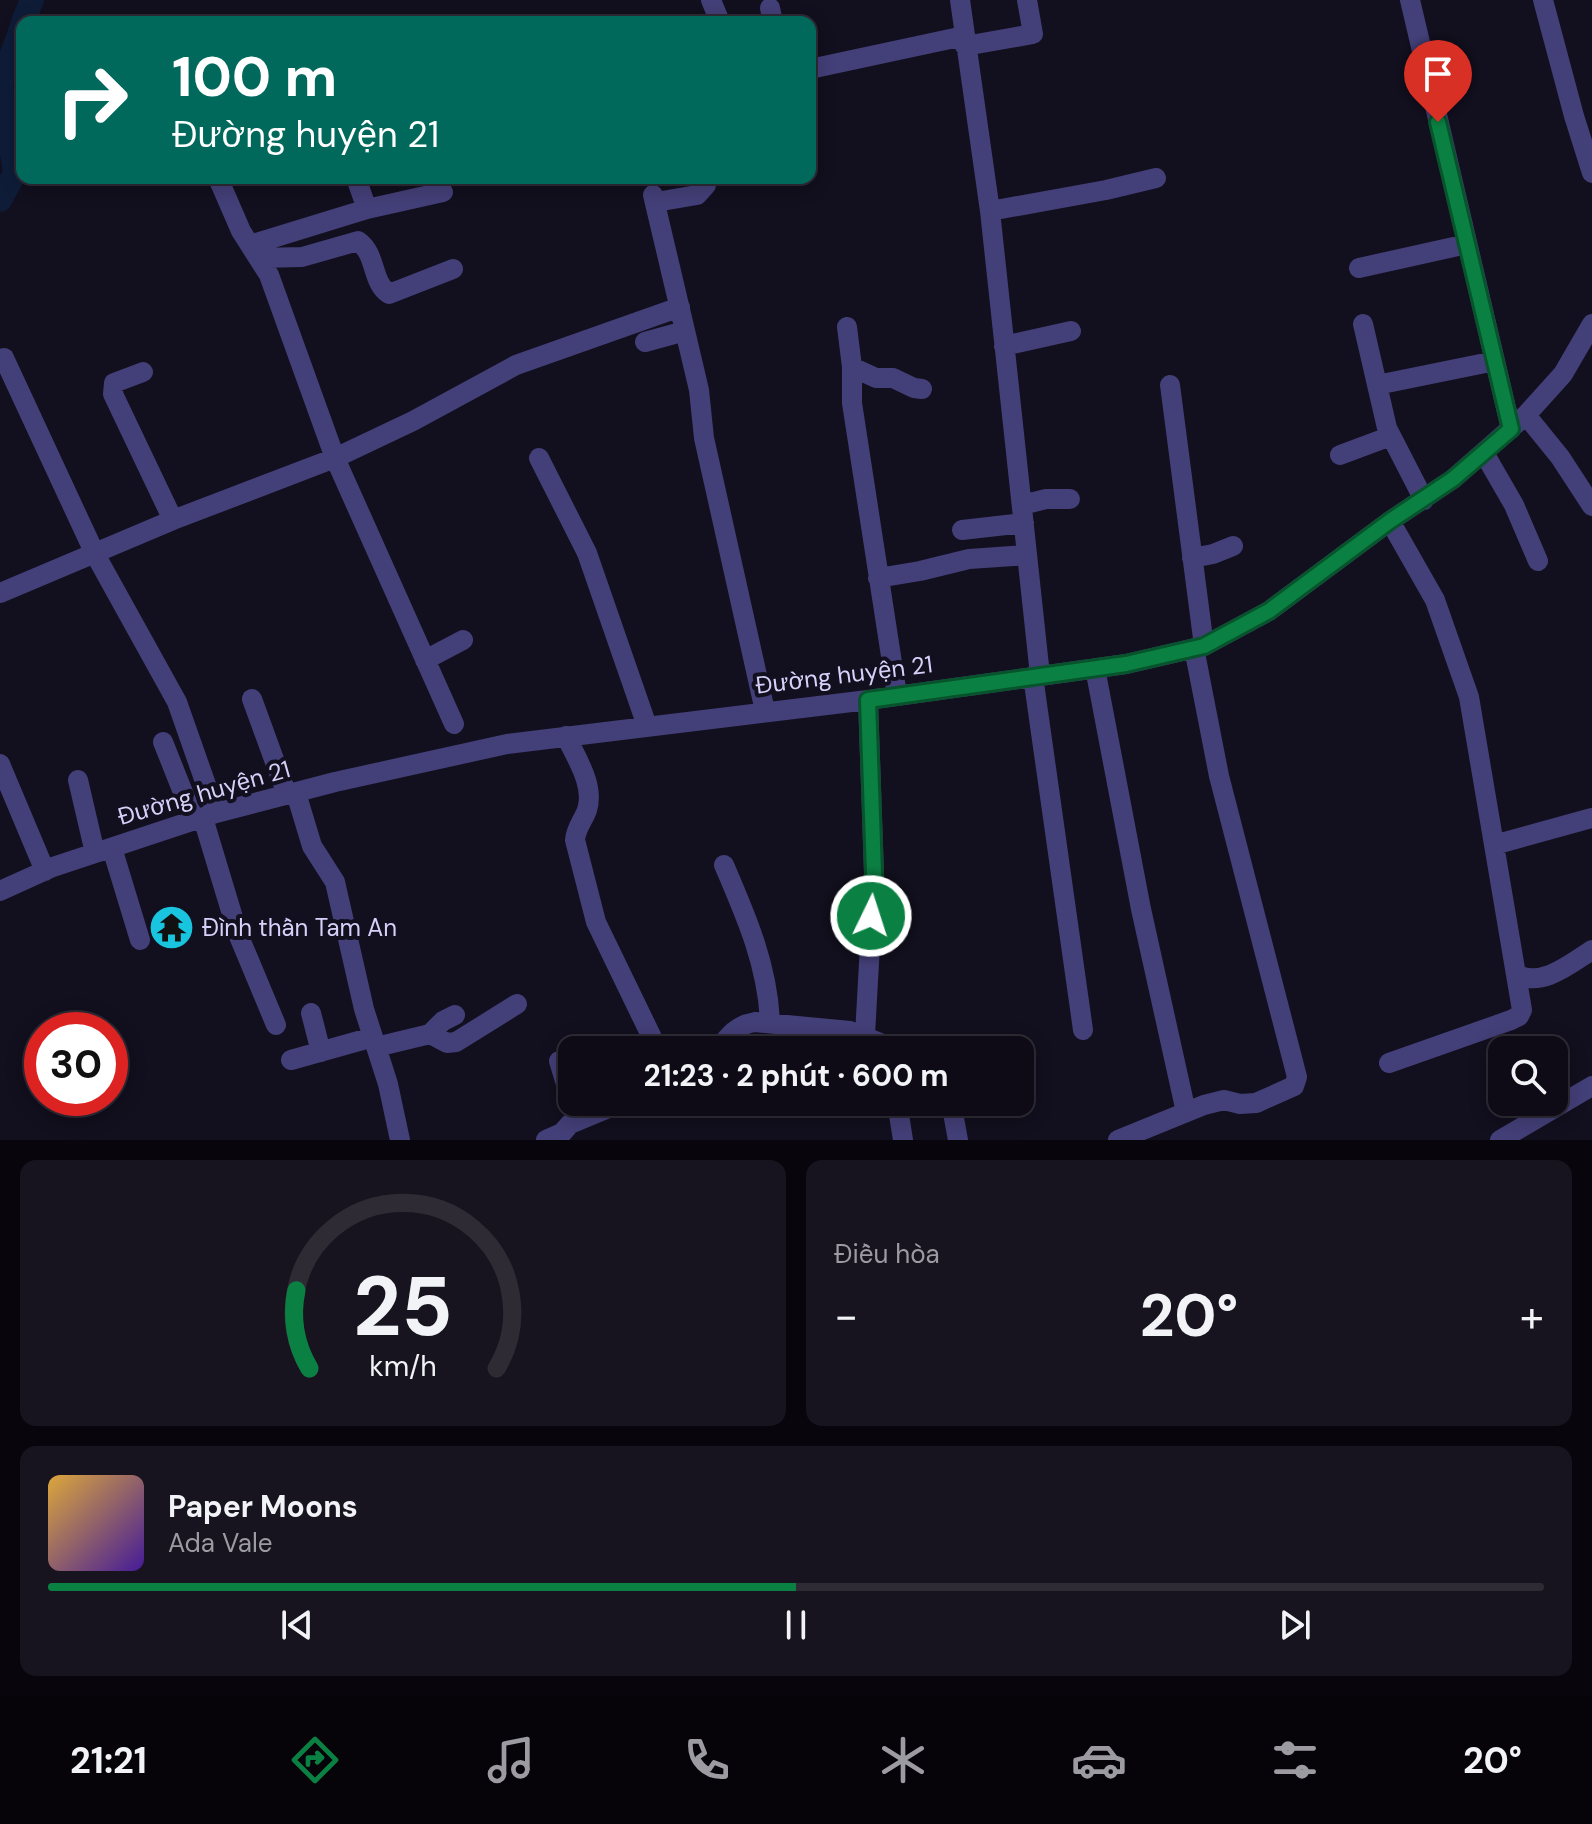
<!DOCTYPE html>
<html lang="vi">
<head>
<meta charset="utf-8">
<style>
  body { margin:0; font-family:"DM Sans",sans-serif; background:#17141f; color:#f1f3f6; height:100vh; display:flex; flex-direction:column; font-size:30px; white-space:nowrap }
  * { box-sizing:border-box; margin:0 }
  p { font-size:26px; color:#9b9ba1 }
  .icon { flex:none; width:44px; height:44px; fill:none; stroke:currentColor; stroke-width:2; stroke-linecap:round; stroke-linejoin:round }
  .map { position:relative; height:1140px; overflow:hidden }
  .drawer { display:flex; flex-direction:column; gap:20px; padding:20px; background:#08060c; flex:1 }
  .drawer>* { flex:none }
  .top-card { position:absolute; left:16px; top:16px; width:800px; height:168px; border-radius:16px; box-shadow:0 4px 20px #0003,0 0 0 2px #2e2b35; background:#00695c; color:#fff; overflow:hidden }
  .buttons { position:absolute; left:1488px; top:1036px; display:grid; gap:16px }
  .buttons a { display:grid; place-items:center; width:80px; height:80px; border-radius:16px; background:#0e0b16; box-shadow:0 4px 20px #0003,0 0 0 2px #2e2b35; font-size:40px }
  .speed { position:absolute; left:24px; top:1012px; display:flex; gap:16px; font-size:40px; font-weight:700; text-align:center }
  .speed>* { display:grid; place-content:center; width:104px; height:104px; border-radius:50%; background:#0e0b16; box-shadow:0 4px 20px #0003,0 0 0 2px #2e2b35; line-height:1 }
  .speed .limit { border:12px solid #d22; background:#fff; color:#111 }
  .pin { position:absolute; display:grid; place-items:center; width:68px; height:68px; color:#fff; margin:-82px -34px; border-radius:50% 50% 50% 0; rotate:-45deg; box-shadow:0 0 8px #0007 }
  .pin .icon { rotate:45deg }
  .me { position:absolute; width:88px; margin:-44px; rotate:4deg; stroke-linejoin:round; filter:drop-shadow(0 0 6px #0008) }
  .turn { display:flex; align-items:center; gap:28px; height:168px; padding:0 24px; font-size:36px }
  .turn .icon { width:104px; height:104px; stroke-width:2.5 }
  .turn b { display:block; font-size:56px; line-height:68px }
  .big { font-size:60px; font-weight:700; line-height:1.1 }
  .drawer .tile { flex:1; display:flex; flex-direction:column; justify-content:center; gap:12px; min-width:0; padding:0 28px; border-radius:16px; background:#17141f }
  .drawer .dial { align-items:center; gap:0 }
  .dial svg { height:208px; overflow:visible; fill:none; stroke:#2e2b35; stroke-width:7; stroke-linecap:round; text-anchor:middle }
  .dial text { fill:#f1f3f6; stroke:none }
  .song { display:flex; align-items:center; gap:24px }
  .cover { width:96px; height:96px; border-radius:12px; background:linear-gradient(135deg,hsl(40 70% 55%),hsl(260 70% 35%)) }
  .played { height:8px; border-radius:4px; background:linear-gradient(90deg,#0b8043 50%,#2e2b35 50%) }
  .keys { display:flex; justify-content:space-around; direction:ltr }
  .heat { display:flex; justify-content:space-between; align-items:center; font-size:44px; direction:ltr }
  .drawer .tiles { flex:1; display:grid; gap:20px; grid-template-columns:1fr 1fr }
  .tile:last-child { grid-column:span 2 }
  .trip { position:absolute; left:558px; top:1036px; width:476px; height:80px; border-radius:16px; background:#0e0b16; box-shadow:0 4px 20px #0003,0 0 0 2px #2e2b35; font-weight:700; line-height:80px; text-align:center }
  .dock { display:flex; height:128px; justify-content:space-around; align-items:center; background:#060409; color:#9b9ba1 }
  .dock .icon { width:56px; height:56px }
  .dock .active { color:#0b8043 }
  .dock b { font-size:36px; color:#f1f3f6 }
  .map>svg:first-child { display:block }
  .lines { fill:none; stroke-linecap:round; stroke-linejoin:round }
  .river { stroke:#0e1c38; stroke-width:24 }
  .building { fill:#241d3d; stroke:#3d3166; stroke-width:2 }
  .minor { stroke:#433f78; stroke-width:20 }
  .route-casing { stroke:#07532c; stroke-width:20 }
  .route { stroke:#0b8043; stroke-width:14 }
  .labels { text-anchor:middle; stroke-width:8; stroke-linejoin:round; paint-order:stroke }
  .street-label { font-size:24px; fill:#d7d1fa; stroke:#120f1e }
  .poi-label { font-size:24px; fill:#d7d1fa; stroke:#120f1e; text-anchor:start }
</style>
</head>
<body>
<div class="map">
<svg width="1592" height="1140" viewBox="0 0 1592 1140">
  <rect width="100%" height="100%" fill="#120f1e"/>
  <g class="lines">
    <path class="river" d="M23,22l9,-22
      M0,200l15,-27 -14,-89 21,-58"/>
  </g>
  <path class="building" d="M178,909l10,30 -24,8 -10,-30z"/>
  <g class="lines">
    <path class="minor" d="M711,0l9,22
      M960,0l30,211 50,464
      M1410,0l101,429
      M1543,0l31,116 18,57
      M770,8l3,14
      M965,46l68,-12 -6,-34
      M810,69l154,-33
      M218,178l23,53 28,44 66,183 119,266
      M356,178l11,31
      M653,195l46,195 5,48 61,273
      M656,202l41,-7 9,-10v-7
      M990,211l116,-21 50,-12
      M250,245l117,-36 76,-17
      M259,258l43,-1 56,-16c19,13 13,41 31,53l64,-25
      M1359,268l108,-24
      M1363,324l24,104 37,72
      M847,327l5,40v36l45,292
      M645,342l40,-11
      M1004,346l67,-15
      M4,358l91,196 82,148 39,111
      M852,367l24,11h17l21,10 8,1
      M143,372l-29,11 -1,11 60,126
      M1170,385l34,261
      M1377,385l118,-24
      M1526,415l34,42 32,49
      M1484,453l30,52 24,56
      M1340,455l51,-19
      M539,458l48,95 60,173
      M1022,505l24,-6h24
      M962,530l62,-7
      M1192,558l21,-4 20,-8
      M878,578l42,-7 49,-12 58,-4
      M0,593l173,-73 162,-62 78,-37 103,-56 164,-58
      M425,660l38,-20
      M1095,668l46,241 45,203
      M1033,676l50,354
      M252,699l35,96
      M566,736c10,22 29,49 21,74 -4,11 -11,18 -12,30l21,82 62,128
      M163,742l31,78
      M0,764l45,107
      M78,780l17,73
      M296,793l16,53 23,36 29,127 24,75 12,56
      M203,818l35,116 38,91
      M1494,845l98,-27
      M112,848l28,92
      M724,865c22,51 44,101 46,158
      M0,891l53,-24 163,-54 119,-31 172,-38 361,-44 258,-36 78,-18 65,-35 121,-90 63,-42 73,-64 37,-41 29,-50
      M1516,974c26,14 54,-10 76,-24
      M311,1013l10,39
      M430,1034l17,9 9,-1 61,-38
      M865,1035l9,-162 -6,-173
      M376,1047l54,-13 13,-13 12,-6
      M718,1050c11,-15 19,-25 37,-28l95,9 48,19
      M291,1060l82,-23
      M559,1061l18,60
      M1389,1063l122,-43 8,-4 3,-6 -53,-313 -34,-97 -45,-79
      M897,1102l6,38
      M951,1102l7,38
      M546,1140l16,-7 8,-9 53,-22
      M1118,1140l86,-35 20,-5 16,4 16,-1 38,-17 3,-9 -78,-301 -25,-128
      M1500,1140l92,-54"/>
  </g>
  <g class="lines">
    <defs>
      <path id="route" d="M871,916l3,-43 -6,-173 258,-36 78,-18 65,-35 121,-90 63,-42 58,-50 -73,-307"/>
    </defs>
    <use href="#route" class="route-casing"/>
    <use href="#route" class="route"/>
  </g>
  <defs>
    <symbol id="temple-disc" viewBox="-11 -11 22 22"><circle r="9.5" fill="#19c4de" stroke="#120f1e"/><path d="M0-6L5-2H3V0L6.5 2.5H4V6H1.5V3h-3V6H-4V2.5H-6.5L-3 0V-2H-5Z" fill="#111"/></symbol>
  </defs>
  <g fill-rule="evenodd">
    <use href="#temple-disc" x="146" y="902" width="51" height="51"/>
  </g>
  <g class="labels">
    <g class="street-label">
      <text transform="translate(844 675) rotate(-7)" y="8">Đường huyện 21</text>
      <text transform="translate(204 793) rotate(-16)" y="8">Đường huyện 21</text>
    </g>
    <g class="poi-label">
      <text x="202" y="936">Đình thần Tam An</text>
    </g>
  </g>
</svg>
<div class="buttons">
<a><svg class="icon" aria-label="search" viewBox="0 0 24 24"><circle cx="10" cy="10" r="6"/><path d="M15 15l6 6"/></svg></a>
</div>
<div class="speed"><div class="limit">30</div></div>
<div class="pin" style="left:1438px;top:122px;background:#d93025"><svg class="icon" aria-label="arrive" viewBox="0 0 24 24"><path d="M6 21V4h12l-3 4 3 4H6"/></svg></div>
<svg class="me" style="left:871px;top:916px" viewBox="-20 -20 40 40"><circle r="17" fill="#0b8043" stroke="#fff" stroke-width="3"/><path d="M0-11L8 9 0 5-8 9z" fill="#fff"/></svg>
<div class="trip">21:23 · 2 phút · 600 m</div>
<div class="top-card">
<div class="turn"><svg class="icon" aria-label="right" viewBox="0 0 24 24"><path d="M7 20v-9h11M14 6l5 5-5 5"/></svg><div><b>100 m</b>Đường huyện 21</div></div>
</div>
</div>
<section class="drawer">
<div class="tiles">
<div class="tile dial"><svg viewBox="0 0 100 80">
<path d="M14 69A42 42 0 1 1 86 69"/>
<path d="M14 69A42 42 0 0 1 9 39" stroke="#0b8043"/>
<text x="50" y="56" font-size="32" font-weight="700">25</text>
<text x="50" y="72" font-size="11">km/h</text>
</svg></div>
<div class="tile"><p>Điều hòa</p>
<div class="heat"><a>−</a><b class="big">20°</b><a>+</a></div>
</div>
<div class="tile">
<div class="song"><i class="cover"></i><div><b>Paper Moons</b><p>Ada Vale</p></div></div>
<div class="played"></div>
<div class="keys"><svg class="icon" aria-label="previous" viewBox="0 0 24 24"><path d="M18 5L8 12l10 7zM5 5v14"/></svg><svg class="icon" aria-label="pause" viewBox="0 0 24 24"><path d="M8 5v14M16 5v14"/></svg><svg class="icon" aria-label="next" viewBox="0 0 24 24"><path d="M6 5l10 7-10 7zM19 5v14"/></svg></div>
</div>
</div>
</section>
<nav class="dock">
<b>21:21</b>
<svg class="icon active" aria-label="directions" viewBox="0 0 24 24"><path d="M12 3l9 9-9 9-9-9zM9 14v-3h6M13 9l2 2-2 2"/></svg>
<svg class="icon" aria-label="music" viewBox="0 0 24 24"><path d="M9 18V5l10-2v13"/><circle cx="6" cy="18" r="3"/><circle cx="16" cy="16" r="3"/></svg>
<svg class="icon" aria-label="phone" viewBox="0 0 24 24"><path d="M5 4h4l2 5-3 2q2 4 5 5l2-3 5 2v4C11 20 4 13 5 4z"/></svg>
<svg class="icon" aria-label="climate" viewBox="0 0 24 24"><path d="M12 3v18M4 7l16 10M4 17L20 7"/></svg>
<svg class="icon" aria-label="car" viewBox="0 0 24 24"><path d="M5 17H2v-5l4-1 3-4h7l3 4 3 1v5h-3M9 17h6M6 11h13"/><circle cx="7" cy="17" r="2"/><circle cx="17" cy="17" r="2"/></svg>
<svg class="icon" aria-label="filters" viewBox="0 0 24 24"><path d="M4 7h16M4 17h16"/><circle cx="9" cy="7" r="2"/><circle cx="15" cy="17" r="2"/></svg>
<b>20°</b>
</nav>
</body>
</html>
